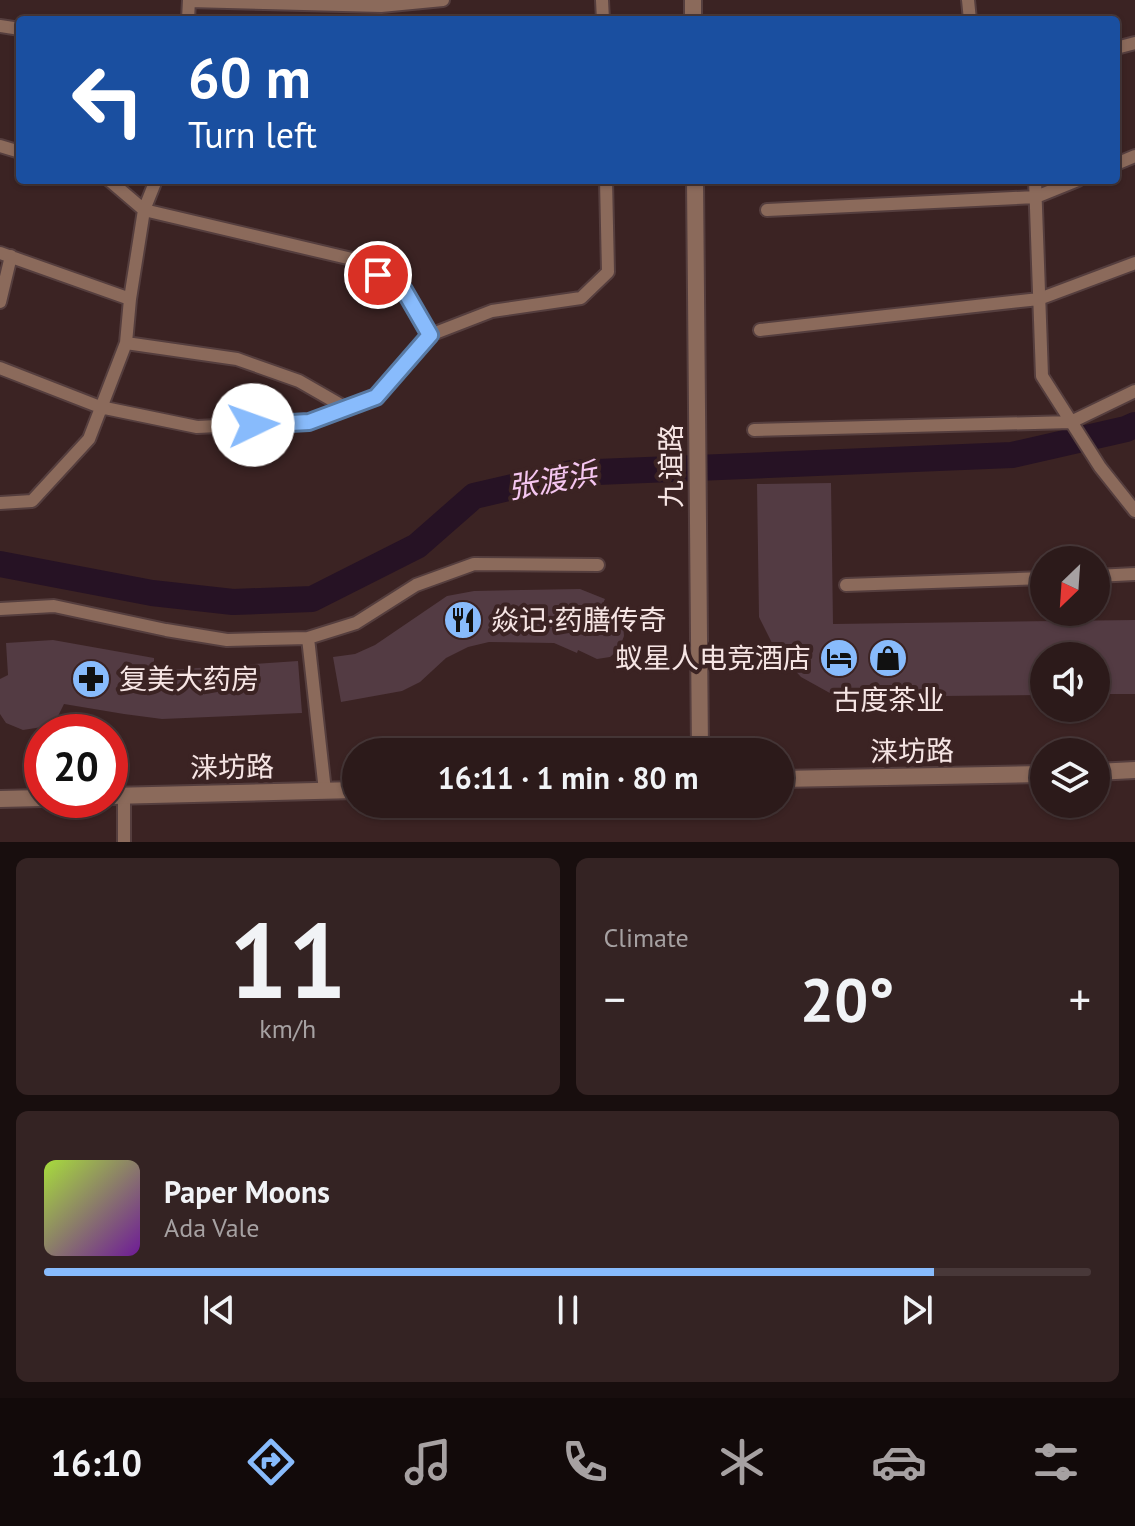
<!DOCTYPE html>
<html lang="en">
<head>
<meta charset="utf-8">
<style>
  body { margin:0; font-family:"PT Sans","Noto Sans SC",sans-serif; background:#342323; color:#f1f3f6; height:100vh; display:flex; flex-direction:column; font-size:30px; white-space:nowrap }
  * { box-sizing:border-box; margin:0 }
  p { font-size:26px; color:#a6a1a2 }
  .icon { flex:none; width:44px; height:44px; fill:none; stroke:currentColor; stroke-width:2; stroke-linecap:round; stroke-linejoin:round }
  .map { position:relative; height:842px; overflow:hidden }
  .details { display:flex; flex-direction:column; gap:16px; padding:16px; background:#180e0e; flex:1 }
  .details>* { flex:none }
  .top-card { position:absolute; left:16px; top:16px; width:1104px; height:168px; border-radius:8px; box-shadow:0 2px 6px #0004,0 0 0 2px #483839; background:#1a4fa0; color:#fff; overflow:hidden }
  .needle { width:52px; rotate:205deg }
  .buttons { position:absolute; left:1030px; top:546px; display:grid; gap:16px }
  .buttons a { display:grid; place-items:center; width:80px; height:80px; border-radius:50%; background:#2c1a1a; box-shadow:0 2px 6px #0004,0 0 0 2px #483839; font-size:40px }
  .speed { position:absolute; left:24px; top:714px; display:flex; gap:16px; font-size:40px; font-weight:700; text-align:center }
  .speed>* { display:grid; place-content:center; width:104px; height:104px; border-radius:50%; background:#2c1a1a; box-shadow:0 2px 6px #0004,0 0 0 2px #483839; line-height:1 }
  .speed .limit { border:12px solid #d22; background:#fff; color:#111 }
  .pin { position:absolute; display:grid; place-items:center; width:68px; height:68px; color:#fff; margin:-34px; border:4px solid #fff; border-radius:50%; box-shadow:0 2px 8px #0007 }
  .me { position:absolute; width:88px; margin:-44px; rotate:87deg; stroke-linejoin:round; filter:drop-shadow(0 0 6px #0008) }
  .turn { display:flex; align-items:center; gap:28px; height:168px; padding:0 40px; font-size:36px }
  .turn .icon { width:104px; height:104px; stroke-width:2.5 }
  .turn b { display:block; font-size:56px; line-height:68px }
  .big { font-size:60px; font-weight:700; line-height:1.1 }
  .details .widget { flex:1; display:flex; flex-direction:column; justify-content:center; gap:12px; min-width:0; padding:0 28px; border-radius:12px; background:#342323 }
  .details .dial { align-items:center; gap:0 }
  .dial b { font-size:104px; line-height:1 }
  .song { display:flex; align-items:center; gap:24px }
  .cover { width:96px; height:96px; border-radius:12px; background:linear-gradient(135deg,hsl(80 70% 55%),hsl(280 70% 35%)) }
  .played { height:8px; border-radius:4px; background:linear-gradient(90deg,#88bbfc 85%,#483839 85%) }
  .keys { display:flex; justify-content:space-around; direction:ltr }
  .heat { display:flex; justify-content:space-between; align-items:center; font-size:44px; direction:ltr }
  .details .tiles { flex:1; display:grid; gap:16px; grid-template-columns:1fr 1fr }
  .widget:last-child { grid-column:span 2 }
  .trip { position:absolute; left:342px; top:738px; width:452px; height:80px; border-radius:40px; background:#2c1a1a; box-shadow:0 2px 6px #0004,0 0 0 2px #483839; font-weight:700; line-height:80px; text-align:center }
  .tab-bar { display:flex; height:128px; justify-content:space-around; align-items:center; background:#120a0a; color:#a6a1a2 }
  .tab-bar .icon { width:56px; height:56px }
  .tab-bar .on { color:#88bbfc }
  .tab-bar b { font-size:36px; color:#f1f3f6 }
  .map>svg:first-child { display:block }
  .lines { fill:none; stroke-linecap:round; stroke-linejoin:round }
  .canal { stroke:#261224; stroke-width:26 }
  .building { fill:#533b43 }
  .service-casing { stroke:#553e3e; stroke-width:16 }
  .tertiary-casing { stroke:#553e3e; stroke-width:20 }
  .service { stroke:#8b6a5b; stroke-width:12 }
  .tertiary { stroke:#8b6a5b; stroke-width:16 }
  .route-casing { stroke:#587aa4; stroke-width:20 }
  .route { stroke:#88bbfc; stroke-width:14 }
  .labels { text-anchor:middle; stroke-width:8; stroke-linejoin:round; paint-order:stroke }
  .street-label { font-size:28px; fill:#f6e5e4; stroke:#3b2323 }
  .poi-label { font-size:28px; fill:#f6e5e4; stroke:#3b2323; text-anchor:start }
  .water-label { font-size:30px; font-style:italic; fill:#f5c6f0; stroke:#3b2323 }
</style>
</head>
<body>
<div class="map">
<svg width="1135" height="842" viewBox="0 0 1135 842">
  <rect width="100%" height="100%" fill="#3b2323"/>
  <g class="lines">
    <path class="canal" d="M0,564l152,29 81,9 79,-3 105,-53 57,-50 98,-23 440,-18 114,-26 9,-4"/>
  </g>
  <path class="building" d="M831,483l2,141 302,-4v74h-39v-38h-52v39l-207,2 -36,-20 -26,-28 -16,-32 -2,-133z
    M580,589l25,10 -5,11 18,7 5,7 1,12 -5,13 -9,8 -13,2 -19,-9 -1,3 -23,-10 -65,-1 -21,5 -22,11 -26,24 -18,9 -61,11 -8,-45 22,-3 20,-9 72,-49 27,-5z
    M53,640l101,18v13l144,-10 4,52 -140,6 -38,-5 -60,-10 -7,14 -15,9 -19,3 -17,-7 -6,-9v-35l8,-4 -2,-32z"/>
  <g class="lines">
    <defs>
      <path id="service" d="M602,0l1,20
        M968,0l2,20
        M189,1l192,5 62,-6
        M188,20l1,-20
        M0,26l20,3
        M1116,48l19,-5
        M0,146l20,6
        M1116,164l19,-8
        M109,180l35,30 208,49 52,31 26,45
        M1035,180l7,196 58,91 35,44
        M767,210l269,-13 42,-17
        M0,253l130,46
        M0,302l11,-46
        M760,330l279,-31 96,-36
        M126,343l111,16 62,22 47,27
        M0,368l100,39 97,20 112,-5 67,-25 54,-62 62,-24 89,-13 27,-26 -2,-92
        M754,430l317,-8 64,-31
        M0,503l32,-2 57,-62 37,-96 4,-44 14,-89 12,-30
        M1096,576l39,-2
        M846,585l198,-7
        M0,609l54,-3 112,24 61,10 81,-2 48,-15 60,-38 58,-21 124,1
        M308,638l17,153
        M124,796v46"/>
      <path id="tertiary" d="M693,0v20
        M695,180l5,572
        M1096,772l39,-2
        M780,779l264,-5
        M110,796l246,-6
        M0,799l42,-1"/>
    </defs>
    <use href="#service" class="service-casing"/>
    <use href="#tertiary" class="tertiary-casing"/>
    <use href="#service" class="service"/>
    <use href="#tertiary" class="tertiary"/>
  </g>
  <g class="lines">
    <defs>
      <path id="route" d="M253,425l56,-3 67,-25 54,-62 -26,-45 -26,-15"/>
    </defs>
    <use href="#route" class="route-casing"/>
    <use href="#route" class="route"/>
  </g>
  <defs>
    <symbol id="restaurant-disc" viewBox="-11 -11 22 22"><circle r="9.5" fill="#88bbfc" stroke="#3b2323"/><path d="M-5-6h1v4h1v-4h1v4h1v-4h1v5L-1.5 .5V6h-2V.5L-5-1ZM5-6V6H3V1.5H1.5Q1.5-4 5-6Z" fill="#111"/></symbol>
    <symbol id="hotel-disc" viewBox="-11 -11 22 22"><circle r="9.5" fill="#88bbfc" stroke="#3b2323"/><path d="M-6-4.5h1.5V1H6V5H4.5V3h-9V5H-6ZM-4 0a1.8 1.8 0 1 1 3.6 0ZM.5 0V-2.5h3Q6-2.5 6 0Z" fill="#111"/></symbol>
    <symbol id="shop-disc" viewBox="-11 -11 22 22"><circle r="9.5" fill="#88bbfc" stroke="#3b2323"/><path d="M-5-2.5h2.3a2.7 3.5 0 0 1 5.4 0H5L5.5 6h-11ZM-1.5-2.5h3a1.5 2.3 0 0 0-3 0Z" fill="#111"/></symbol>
    <symbol id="pharmacy-disc" viewBox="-11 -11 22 22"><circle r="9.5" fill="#88bbfc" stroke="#3b2323"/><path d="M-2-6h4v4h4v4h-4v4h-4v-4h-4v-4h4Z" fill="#111"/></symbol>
  </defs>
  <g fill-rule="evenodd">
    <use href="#restaurant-disc" x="441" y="598" width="44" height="44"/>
    <use href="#hotel-disc" x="817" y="636" width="44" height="44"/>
    <use href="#shop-disc" x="866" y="636" width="44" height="44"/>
    <use href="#pharmacy-disc" x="69" y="657" width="44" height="44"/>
  </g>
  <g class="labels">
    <g class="street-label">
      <text transform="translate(671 466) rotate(-90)" y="10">九谊路</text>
      <text transform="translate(912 751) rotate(-1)" y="10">涞坊路</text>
      <text transform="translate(232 767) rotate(-1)" y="10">涞坊路</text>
    </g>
    <g class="poi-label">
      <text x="491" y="630">焱记·药膳传奇</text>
      <text x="811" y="668" text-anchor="end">蚁星人电竞酒店</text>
      <text x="119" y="689">复美大药房</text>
      <text x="888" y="710" text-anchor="middle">古度茶业</text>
    </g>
    <g class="water-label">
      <text transform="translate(552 481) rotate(-10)" y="10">张渡浜</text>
    </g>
  </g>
</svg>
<div class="buttons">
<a><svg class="needle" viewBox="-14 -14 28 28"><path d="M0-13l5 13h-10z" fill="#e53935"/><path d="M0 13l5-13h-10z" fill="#a6a1a2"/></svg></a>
<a><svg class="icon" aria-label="sound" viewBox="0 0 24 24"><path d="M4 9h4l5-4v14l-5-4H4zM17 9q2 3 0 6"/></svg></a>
<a><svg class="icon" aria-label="layers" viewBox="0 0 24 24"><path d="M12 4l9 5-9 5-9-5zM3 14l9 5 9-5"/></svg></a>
</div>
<div class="speed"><div class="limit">20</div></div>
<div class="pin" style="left:378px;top:275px;background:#d93025"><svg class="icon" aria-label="arrive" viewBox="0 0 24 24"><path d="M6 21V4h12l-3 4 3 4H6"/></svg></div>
<svg class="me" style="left:253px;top:425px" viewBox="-20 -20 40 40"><circle r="19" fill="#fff"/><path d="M0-13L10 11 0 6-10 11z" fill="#88bbfc"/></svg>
<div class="trip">16:11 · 1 min · 80 m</div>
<div class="top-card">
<div class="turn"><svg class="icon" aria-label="left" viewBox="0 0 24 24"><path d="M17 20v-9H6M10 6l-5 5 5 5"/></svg><div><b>60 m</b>Turn left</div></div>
</div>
</div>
<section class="details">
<div class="tiles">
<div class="widget dial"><b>11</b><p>km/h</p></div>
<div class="widget"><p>Climate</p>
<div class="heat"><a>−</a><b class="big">20°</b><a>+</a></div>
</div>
<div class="widget">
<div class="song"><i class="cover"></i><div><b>Paper Moons</b><p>Ada Vale</p></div></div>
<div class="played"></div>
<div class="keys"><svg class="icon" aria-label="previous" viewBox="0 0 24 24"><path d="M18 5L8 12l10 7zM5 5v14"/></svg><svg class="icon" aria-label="pause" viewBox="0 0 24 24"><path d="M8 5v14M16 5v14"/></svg><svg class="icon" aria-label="next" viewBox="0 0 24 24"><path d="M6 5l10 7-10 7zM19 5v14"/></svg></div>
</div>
</div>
</section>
<nav class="tab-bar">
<b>16:10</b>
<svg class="icon on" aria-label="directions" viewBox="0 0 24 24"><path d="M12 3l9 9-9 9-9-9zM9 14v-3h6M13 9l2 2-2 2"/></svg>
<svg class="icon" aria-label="music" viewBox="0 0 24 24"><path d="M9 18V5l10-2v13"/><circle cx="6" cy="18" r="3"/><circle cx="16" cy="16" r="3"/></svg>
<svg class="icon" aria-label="phone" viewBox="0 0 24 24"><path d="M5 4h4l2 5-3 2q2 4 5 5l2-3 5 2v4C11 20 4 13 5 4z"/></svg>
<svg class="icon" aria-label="climate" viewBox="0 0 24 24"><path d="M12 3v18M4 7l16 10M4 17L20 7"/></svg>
<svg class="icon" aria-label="car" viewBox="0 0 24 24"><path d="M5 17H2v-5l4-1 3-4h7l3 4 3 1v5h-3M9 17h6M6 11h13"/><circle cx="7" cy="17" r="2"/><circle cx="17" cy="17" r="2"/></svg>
<svg class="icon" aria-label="filters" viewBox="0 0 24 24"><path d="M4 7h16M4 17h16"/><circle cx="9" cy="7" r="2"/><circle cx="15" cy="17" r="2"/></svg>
</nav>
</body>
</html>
